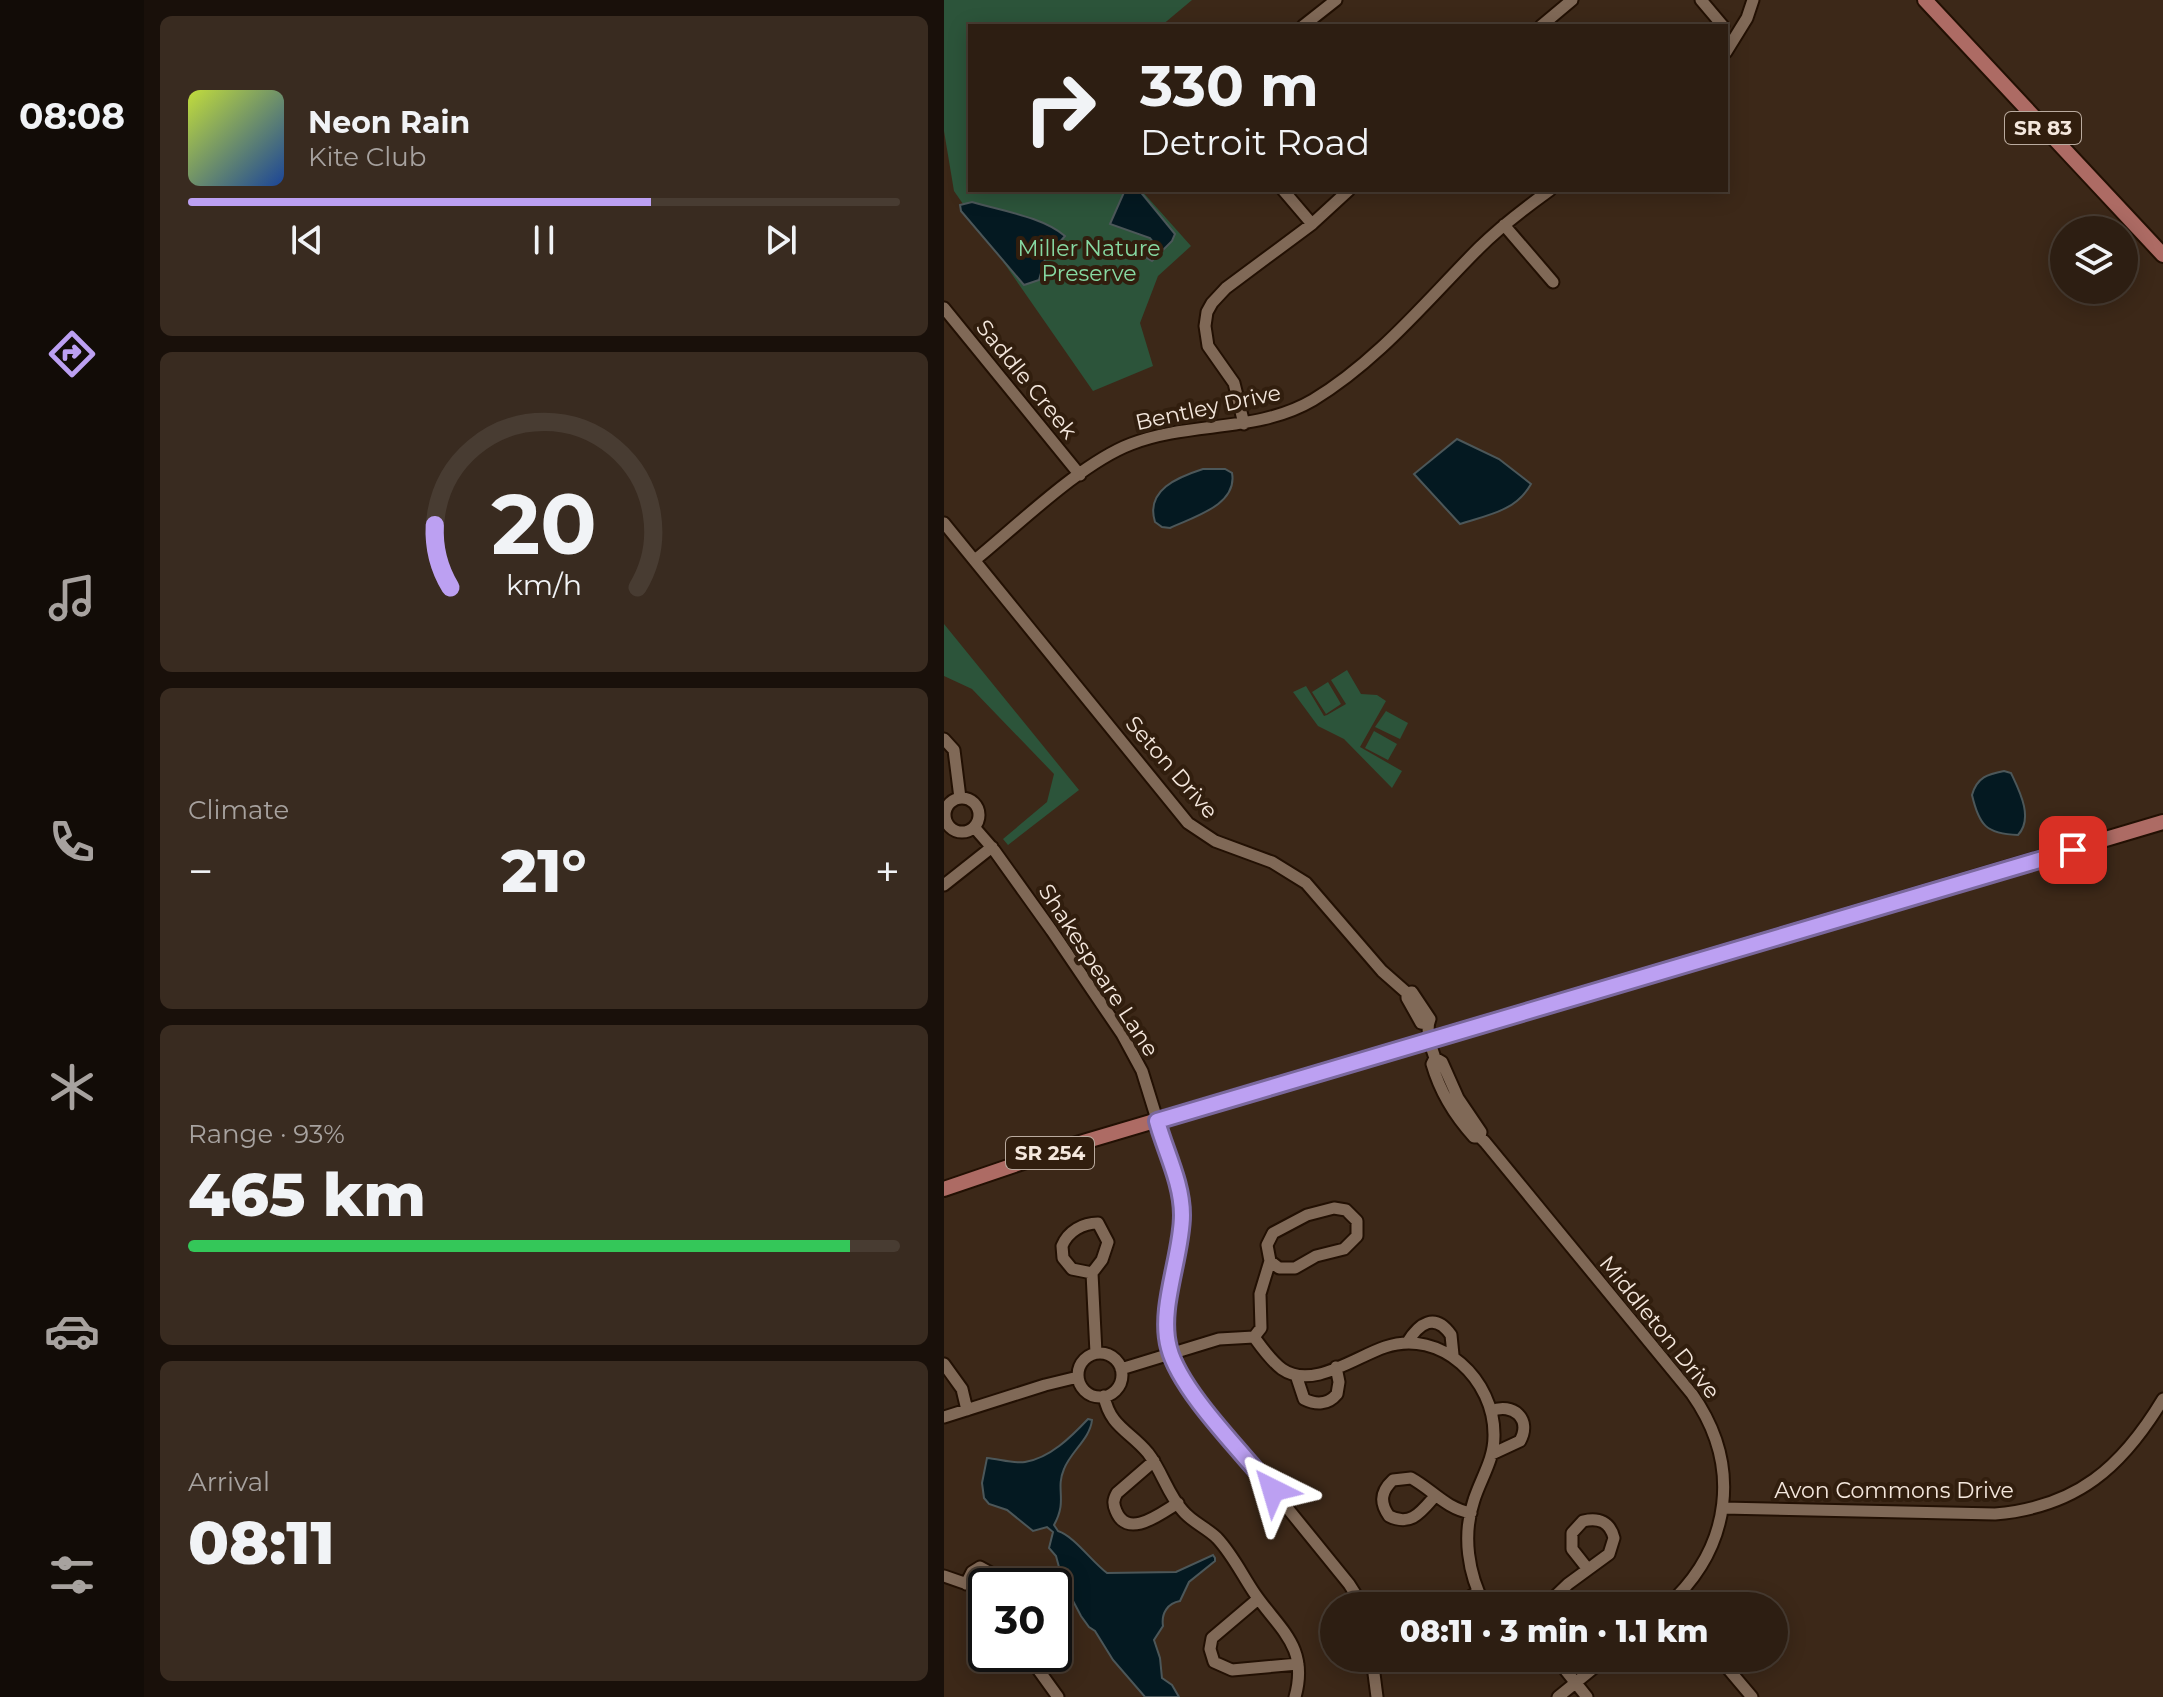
<!DOCTYPE html>
<html lang="en">
<head>
<meta charset="utf-8">
<style>
  body { margin:0; font-family:Montserrat,sans-serif; background:#392b20; color:#f1f3f6; height:100vh; display:flex; flex-direction:column; font-size:30px; white-space:nowrap }
  * { box-sizing:border-box; margin:0 }
  p { font-size:26px; color:#a7a29f }
  .icon { flex:none; width:44px; height:44px; fill:none; stroke:currentColor; stroke-width:2; stroke-linecap:round; stroke-linejoin:round }
  .map { position:relative; flex:1; overflow:hidden }
  .details { display:flex; flex-direction:column; gap:16px; padding:16px; background:#19100a; width:800px }
  .details>* { flex:none }
  .guide { position:absolute; left:24px; top:24px; width:760px; height:168px; border-radius:0px; box-shadow:0 4px 20px #0003,0 0 0 2px #483c32; background:#2d1e12; color:#f1f3f6; overflow:hidden }
  .buttons { position:absolute; left:1106px; top:216px; display:grid; gap:16px }
  .buttons a { display:grid; place-items:center; width:88px; height:88px; border-radius:50%; background:#2d1e12; box-shadow:0 4px 20px #0003,0 0 0 2px #483c32; font-size:40px }
  .speed { position:absolute; left:24px; top:1568px; display:flex; gap:16px; font-size:40px; font-weight:700; text-align:center }
  .speed>* { display:grid; place-content:center; width:104px; height:104px; border-radius:50%; background:#2d1e12; box-shadow:0 4px 20px #0003,0 0 0 2px #483c32; line-height:1 }
  .speed .limit { border:4px solid #111; border-radius:12px; background:#fff; color:#111 }
  .pin { position:absolute; display:grid; place-items:center; width:68px; height:68px; color:#fff; margin:-34px; border-radius:16px; box-shadow:0 4px 12px #0006 }
  .me { position:absolute; width:88px; margin:-44px; rotate:320deg; stroke-linejoin:round; filter:drop-shadow(0 0 6px #0008) }
  .turn { display:flex; align-items:center; gap:28px; height:168px; padding:0 40px; font-size:36px }
  .turn .icon { width:104px; height:104px; stroke-width:2.5 }
  .turn b { display:block; font-size:56px; line-height:68px }
  .big { font-size:60px; font-weight:800; line-height:1.1 }
  .details .card { flex:1; display:flex; flex-direction:column; justify-content:center; gap:12px; min-width:0; padding:0 28px; border-radius:12px; background:#392b20 }
  .details .dial { align-items:center; gap:0 }
  .dial svg { height:208px; overflow:visible; fill:none; stroke:#483c32; stroke-width:7; stroke-linecap:round; text-anchor:middle }
  .dial text { fill:#f1f3f6; stroke:none }
  .song { display:flex; align-items:center; gap:24px }
  .cover { width:96px; height:96px; border-radius:12px; background:linear-gradient(135deg,hsl(70 70% 55%),hsl(220 70% 35%)) }
  .played { height:8px; border-radius:4px; background:linear-gradient(90deg,#bca0f2 65%,#483c32 65%) }
  .keys { display:flex; justify-content:space-around; direction:ltr }
  .heat { display:flex; justify-content:space-between; align-items:center; font-size:44px; direction:ltr }
  .charge { height:12px; border-radius:6px; background:linear-gradient(90deg,#34c759 93%,#483c32 0) }
  .trip { position:absolute; left:376px; top:1592px; width:468px; height:80px; border-radius:40px; background:#2d1e12; box-shadow:0 4px 20px #0003,0 0 0 2px #483c32; font-weight:800; line-height:80px; text-align:center }
  main { display:flex; flex:1; min-height:0 }
  .tabs { display:flex; flex-direction:column; width:144px; justify-content:space-around; align-items:center; background:#120c07; color:#a7a29f }
  .tabs .icon { width:56px; height:56px }
  .tabs .selected { color:#bca0f2 }
  .tabs b { font-size:36px; color:#f1f3f6 }
  .map>svg:first-child { display:block }
  .green { fill:#2c543a }
  .water { fill:#041921; stroke:#4c5759; stroke-width:2 }
  .lines { fill:none; stroke-linecap:round; stroke-linejoin:round }
  .minor-casing { stroke:#221003; stroke-width:15 }
  .major-casing { stroke:#221003; stroke-width:18 }
  .minor { stroke:#806957; stroke-width:11 }
  .major { stroke:#ad6b64; stroke-width:14 }
  .route-casing { stroke:#7a689d; stroke-width:20 }
  .route { stroke:#bca0f2; stroke-width:14 }
  .labels { text-anchor:middle; stroke-width:8; stroke-linejoin:round; paint-order:stroke }
  .shield { fill:#311e0e; stroke:#baab9f; stroke-width:2 }
  .shield-label { font-size:20px; font-weight:bold; fill:#f4e7dd }
  .park-label { font-size:22px; fill:#87d9a2; stroke:#311e0e }
  .street-label { font-size:22px; fill:#f4e7dd; stroke:#311e0e }
</style>
</head>
<body>
<main>
<nav class="tabs">
<b>08:08</b>
<svg class="icon selected" aria-label="directions" viewBox="0 0 24 24"><path d="M12 3l9 9-9 9-9-9zM9 14v-3h6M13 9l2 2-2 2"/></svg>
<svg class="icon" aria-label="music" viewBox="0 0 24 24"><path d="M9 18V5l10-2v13"/><circle cx="6" cy="18" r="3"/><circle cx="16" cy="16" r="3"/></svg>
<svg class="icon" aria-label="phone" viewBox="0 0 24 24"><path d="M5 4h4l2 5-3 2q2 4 5 5l2-3 5 2v4C11 20 4 13 5 4z"/></svg>
<svg class="icon" aria-label="climate" viewBox="0 0 24 24"><path d="M12 3v18M4 7l16 10M4 17L20 7"/></svg>
<svg class="icon" aria-label="car" viewBox="0 0 24 24"><path d="M5 17H2v-5l4-1 3-4h7l3 4 3 1v5h-3M9 17h6M6 11h13"/><circle cx="7" cy="17" r="2"/><circle cx="17" cy="17" r="2"/></svg>
<svg class="icon" aria-label="filters" viewBox="0 0 24 24"><path d="M4 7h16M4 17h16"/><circle cx="9" cy="7" r="2"/><circle cx="15" cy="17" r="2"/></svg>
</nav>
<section class="details">
<div class="card">
<div class="song"><i class="cover"></i><div><b>Neon Rain</b><p>Kite Club</p></div></div>
<div class="played"></div>
<div class="keys"><svg class="icon" aria-label="previous" viewBox="0 0 24 24"><path d="M18 5L8 12l10 7zM5 5v14"/></svg><svg class="icon" aria-label="pause" viewBox="0 0 24 24"><path d="M8 5v14M16 5v14"/></svg><svg class="icon" aria-label="next" viewBox="0 0 24 24"><path d="M6 5l10 7-10 7zM19 5v14"/></svg></div>
</div>
<div class="card dial"><svg viewBox="0 0 100 80">
<path d="M14 69A42 42 0 1 1 86 69"/>
<path d="M14 69A42 42 0 0 1 8 45" stroke="#bca0f2"/>
<text x="50" y="56" font-size="32" font-weight="700">20</text>
<text x="50" y="72" font-size="11">km/h</text>
</svg></div>
<div class="card"><p>Climate</p>
<div class="heat"><a>−</a><b class="big">21°</b><a>+</a></div>
</div>
<div class="card"><p>Range · 93%</p><b class="big">465 km</b><div class="charge"></div></div>
<div class="card"><p>Arrival</p><b class="big">08:11</b></div>
</section>
<div class="map">
<svg width="1219" height="1697" viewBox="0 0 1219 1697">
  <rect width="100%" height="100%" fill="#3c2818"/>
  <path class="green" d="M0,0h248l-31,26h-191v164h171l50,56 -33,30 -18,47 13,43 -60,25 -139,-200 -10,-60z
    M0,624l135,166 -71,55 -5,-6 44,-37 7,-28 -82,-85 -28,-13z
    M403,670l14,24 16,1 9,6 -26,46 42,24 -10,17 -48,-49 -26,-13 -25,-34 13,-6 18,30 3,-1 19,-11 -15,-24z
    M384,682l13,22 -15,10 -14,-22z
    M442,711l22,12 -8,16 -25,-12z
    M430,731l23,13 -9,16 -23,-12z"/>
  <path class="water" d="M181,190h14l36,44 -3,7 -20,20 -5,-3 6,-16 -3,-4 -40,-14z
    M28,202c29,9 69,14 93,34l-20,23 -6,21 -15,5 -63,-74 -1,-6z
    M513,439l42,20 32,25c-15,27 -43,31 -71,40l-46,-50z
    M259,469h22l7,4c6,32 -39,44 -62,55l-8,-1 -7,-5c-10,-32 23,-45 48,-53z
    M1060,771l7,2c8,17 23,45 7,62 -32,-1 -39,-10 -46,-40 5,-18 16,-21 32,-24z
    M144,1419l4,1c-2,19 -21,31 -28,49 -9,21 4,31 -10,56l4,6c16,5 34,31 49,42l69,-1 37,-17 2,3v3l-26,21 -9,19c-12,2 -19,12 -17,25l-9,14 6,18 2,20 10,7 7,12h-34l-32,-37 -18,-29 -6,-4 -8,-11 -18,-34 -7,-26 -7,-8 4,-16 -6,-5 -14,4 -26,-21 -18,-6 -5,-6 -2,-15 5,-25c12,1 27,6 38,4 25,-4 46,-25 63,-43z"/>
  <g class="lines">
    <defs>
      <path id="minor" d="M757,0l22,26
        M359,26l33,-26
        M597,26l31,-26
        M782,52l21,-34 6,-18
        M339,190l29,34
        M560,225l49,57
        M0,308l136,167
        M300,424l-10,-41 -26,-37 -3,-20 2,-14 5,-9 14,-15 86,-64 37,-34
        M0,523l244,300 27,18 57,21 34,21 76,88 25,22
        M31,560c43,-35 106,-97 156,-116 59,-23 126,-11 182,-44 65,-39 114,-100 166,-152 22,-22 46,-40 71,-58
        M0,739l10,11 6,48
        M1 815a17 17 0 1 1 34 0a17 17 0 1 1-34 0Z
        M30,827l20,23 58,81 70,103 20,37 36,116 3,21 -14,123 2,16 12,30 168,207 14,22
        M0,885l48,-38
        M484,1024l-7,-1 -14,-25v-5l5,-1 18,27c-5,12 1,27 5,39
        M536,1137l1,-5 -23,-34 -16,-36 -7,-4 -3,6c8,28 22,51 42,73h6l5,5 207,252c50,71 40,153 -25,212
        M148,1273l-20,-4 -9,-11 -1,-12c6,-15 21,-23 36,-23l10,19 -6,18 -10,13 4,80
        M310,1337c8,11 17,24 28,32 30,21 73,-12 103,-22 56,-19 110,33 109,89 0,24 -13,42 -20,64 -12,35 -6,74 11,106
        M310,1337l7,-9 -1,-34 10,-33 -3,-16 6,-12 34,-18 27,-7 12,2 11,11v15l-13,13 -28,7 -21,12h-16l-9,-7
        M463,1343c12,-20 28,-31 44,-8l2,20
        M134 1375a22 22 0 1 1 44 0a22 22 0 1 1-44 0Z
        M0,1364l18,25 5,21
        M177,1369l98,-30 35,-2
        M352,1375l8,24c12,6 24,6 33,-5l2,-12 -3,-15
        M160,1396c6,31 26,35 44,57 14,18 20,42 35,58 9,11 24,17 34,27 16,17 25,37 38,56 25,36 54,53 40,103
        M547,1411c22,-9 41,8 29,30l-28,13
        M0,1417l101,-32 33,-8
        M210,1461l-37,32c-4,7 -4,11 -1,18 12,29 45,2 62,-8
        M491,1496c-14,16 -24,31 -46,20 -10,-14 -8,-25 4,-36l18,-2c22,12 34,30 60,35
        M779,1508l272,6c82,-7 127,-47 168,-115
        M0,1576l26,9 16,12
        M22,1584l6,-12 8,-5 11,6 2,13
        M314,1599l-46,39 -2,11 4,13 18,8 66,-6
        M510,1606l24,-14
        M601,1606l23,-22 41,-30 5,-16c-4,-16 -15,-21 -31,-17l-11,12v16l15,19
        M83,1654l31,43
        M428,1658l5,39
        M604,1658l15,9 24,30
        M775,1658l33,39
        M614,1697l48,-39"/>
      <path id="major" d="M981,0l238,255
        M0,1189l126,-43 1093,-324"/>
    </defs>
    <use href="#minor" class="minor-casing"/>
    <use href="#major" class="major-casing"/>
    <use href="#minor" class="minor"/>
    <use href="#major" class="major"/>
  </g>
  <g class="lines">
    <defs>
      <path id="route" d="M329,1490c-30,-37 -93,-99 -104,-142 -11,-40 13,-92 13,-133 0,-33 -17,-64 -25,-94l916,-271"/>
    </defs>
    <use href="#route" class="route-casing"/>
    <use href="#route" class="route"/>
  </g>
  <g class="labels">
    <g class="shield">
      <rect x="1061" y="112" width="76" height="32" rx="6"/>
      <rect x="62" y="1137" width="88" height="32" rx="6"/>
    </g>
    <g class="shield-label">
      <text x="1099" y="135">SR 83</text>
      <text x="106" y="1160">SR 254</text>
    </g>
    <g class="park-label">
      <text x="145" y="256">Miller Nature<tspan x="145" dy="25">Preserve</tspan></text>
    </g>
    <g class="street-label">
      <text transform="translate(83 379) rotate(51)" y="8">Saddle Creek</text>
      <text transform="translate(264 407) rotate(-12)" y="8">Bentley Drive</text>
      <text transform="translate(228 767) rotate(49)" y="8">Seton Drive</text>
      <text transform="translate(155 970) rotate(57)" y="8">Shakespeare Lane</text>
      <text transform="translate(716 1327) rotate(51)" y="8">Middleton Drive</text>
      <text x="950" y="1498">Avon Commons Drive</text>
    </g>
  </g>
</svg>
<div class="buttons">
<a><svg class="icon" aria-label="layers" viewBox="0 0 24 24"><path d="M12 4l9 5-9 5-9-5zM3 14l9 5 9-5"/></svg></a>
</div>
<div class="speed"><div class="limit">30</div></div>
<div class="pin" style="left:1129px;top:850px;background:#d93025"><svg class="icon" aria-label="arrive" viewBox="0 0 24 24"><path d="M6 21V4h12l-3 4 3 4H6"/></svg></div>
<svg class="me" style="left:329px;top:1490px" viewBox="-20 -20 40 40"><path d="M0-17L14 15 0 8-14 15z" fill="#bca0f2" stroke="#fff" stroke-width="4"/></svg>
<div class="trip">08:11 · 3 min · 1.1 km</div>
<div class="guide">
<div class="turn"><svg class="icon" aria-label="right" viewBox="0 0 24 24"><path d="M7 20v-9h11M14 6l5 5-5 5"/></svg><div><b>330 m</b>Detroit Road</div></div>
</div>
</div>
</main>
</body>
</html>
